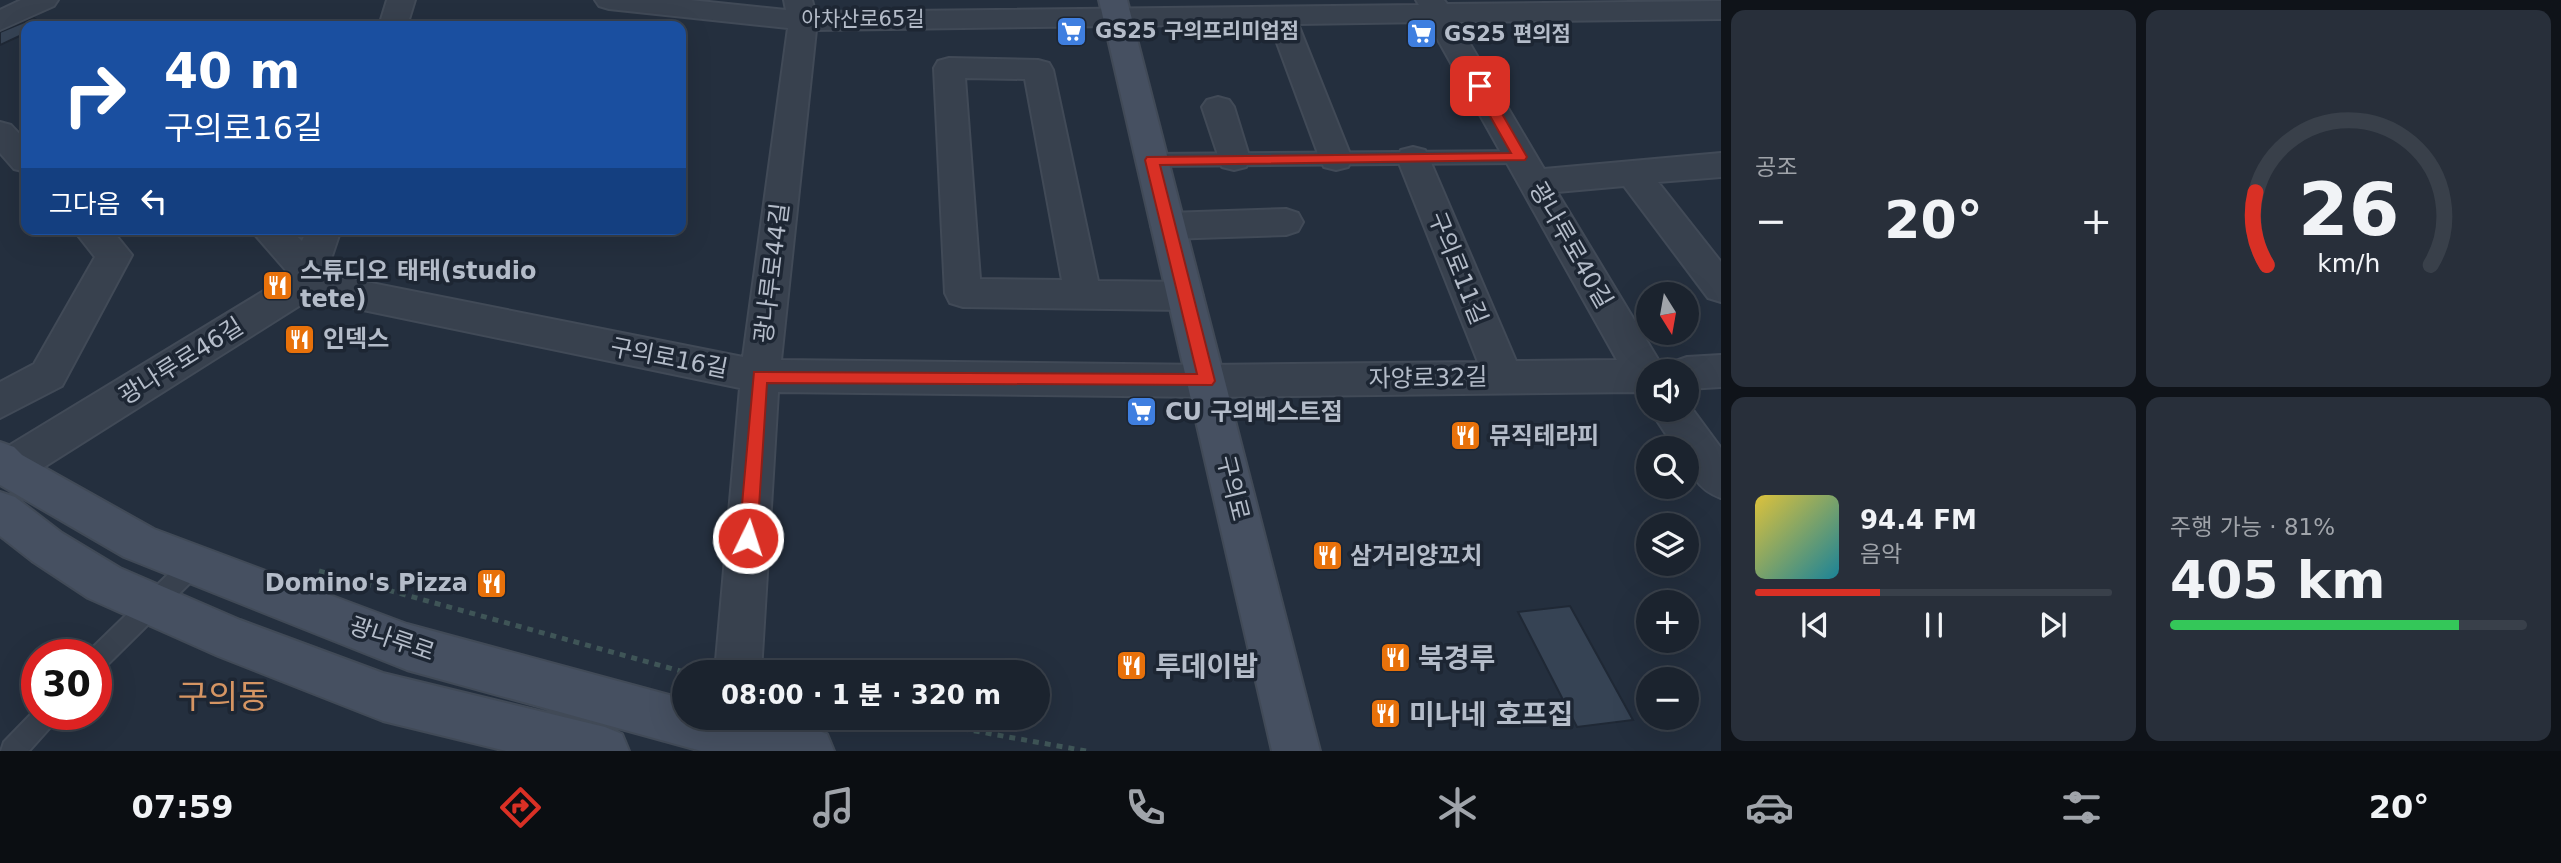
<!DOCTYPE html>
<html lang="ko">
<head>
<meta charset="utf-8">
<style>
  body { margin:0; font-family:"DejaVu Sans","Noto Sans KR",sans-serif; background:#282f3a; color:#f1f3f6; height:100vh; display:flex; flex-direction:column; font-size:26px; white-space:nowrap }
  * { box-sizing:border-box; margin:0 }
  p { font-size:23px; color:#a0a4aa }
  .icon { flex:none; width:38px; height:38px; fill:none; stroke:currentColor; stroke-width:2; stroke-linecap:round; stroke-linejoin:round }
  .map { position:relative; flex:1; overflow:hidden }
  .drawer { display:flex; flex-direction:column; gap:10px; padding:10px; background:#0f1319; width:840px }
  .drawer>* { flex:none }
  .top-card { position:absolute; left:21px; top:21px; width:665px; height:214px; border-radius:14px; box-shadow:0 7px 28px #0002,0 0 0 2px #39404a; background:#1a4fa0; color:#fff; overflow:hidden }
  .needle { width:46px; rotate:169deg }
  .buttons { position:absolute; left:1636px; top:282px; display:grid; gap:14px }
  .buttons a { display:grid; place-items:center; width:63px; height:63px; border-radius:50%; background:#1b232e; box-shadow:0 7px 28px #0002,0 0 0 2px #39404a; font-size:35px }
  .speed { position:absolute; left:21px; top:639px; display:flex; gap:14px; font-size:35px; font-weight:700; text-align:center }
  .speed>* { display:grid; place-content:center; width:91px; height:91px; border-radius:50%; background:#1b232e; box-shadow:0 7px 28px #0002,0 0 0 2px #39404a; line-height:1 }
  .speed .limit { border:10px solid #d22; background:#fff; color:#111 }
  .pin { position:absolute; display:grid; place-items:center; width:60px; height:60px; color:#fff; margin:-30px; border-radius:14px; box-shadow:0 4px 10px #0006 }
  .me { position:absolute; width:77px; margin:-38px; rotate:4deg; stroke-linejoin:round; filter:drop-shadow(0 0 5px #0008) }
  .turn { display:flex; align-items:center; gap:24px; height:147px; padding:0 28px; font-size:32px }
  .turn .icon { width:91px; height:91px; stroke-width:2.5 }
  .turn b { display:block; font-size:49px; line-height:60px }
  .then { display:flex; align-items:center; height:66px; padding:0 28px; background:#0003; gap:14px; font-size:26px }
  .big { font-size:52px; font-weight:800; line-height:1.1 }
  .drawer .tile { flex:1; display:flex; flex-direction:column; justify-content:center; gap:10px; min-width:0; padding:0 24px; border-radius:14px; background:#282f3a }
  .drawer .dial { align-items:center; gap:0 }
  .dial svg { height:182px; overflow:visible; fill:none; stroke:#39404a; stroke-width:7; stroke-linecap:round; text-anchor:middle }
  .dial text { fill:#f1f3f6; stroke:none }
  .song { display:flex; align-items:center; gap:21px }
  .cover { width:84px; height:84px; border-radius:10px; background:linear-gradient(135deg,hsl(50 70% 55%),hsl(190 70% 35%)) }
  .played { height:7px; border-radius:4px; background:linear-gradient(90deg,#d93025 35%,#39404a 35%) }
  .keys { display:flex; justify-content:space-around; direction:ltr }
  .heat { display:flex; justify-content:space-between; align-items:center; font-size:38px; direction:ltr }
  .charge { height:10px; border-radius:5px; background:linear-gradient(90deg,#34c759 81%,#39404a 0) }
  .drawer .tiles { flex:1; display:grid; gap:10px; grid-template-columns:repeat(2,1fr) }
  .trip { position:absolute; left:672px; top:660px; width:378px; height:70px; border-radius:35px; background:#1b232e; box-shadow:0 7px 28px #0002,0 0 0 2px #39404a; font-weight:800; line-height:70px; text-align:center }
  .tab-bar { display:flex; height:112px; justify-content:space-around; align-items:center; background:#0b0e12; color:#a0a4aa }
  .tab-bar .icon { width:49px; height:49px }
  .tab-bar .on { color:#d93025 }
  .tab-bar b { font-size:32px; color:#f1f3f6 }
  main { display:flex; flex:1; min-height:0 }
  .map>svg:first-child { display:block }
  .building { fill:#364354; stroke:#1f2835; stroke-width:2 }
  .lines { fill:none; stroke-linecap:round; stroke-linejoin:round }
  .lane-casing { stroke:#414a57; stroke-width:4 }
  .street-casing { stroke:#414a57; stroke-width:4 }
  .secondary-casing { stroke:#414a57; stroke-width:4 }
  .path { stroke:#3f5557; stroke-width:5; stroke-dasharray:6 6; stroke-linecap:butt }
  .lane { fill:#38414e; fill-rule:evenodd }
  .street { fill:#38414e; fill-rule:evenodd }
  .secondary { fill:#465061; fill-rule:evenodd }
  .route { fill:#d93025; stroke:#8d1f18; stroke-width:2 }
  .labels { text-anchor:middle; stroke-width:7; stroke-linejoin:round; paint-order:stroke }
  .far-street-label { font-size:21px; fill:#b4bcc9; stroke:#1d2633 }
  .far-poi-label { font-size:21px; font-weight:bold; fill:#b4bcc9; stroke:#1d2633; text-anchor:start }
  .street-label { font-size:24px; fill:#b4bcc9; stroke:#1d2633 }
  .poi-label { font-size:24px; font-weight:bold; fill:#b4bcc9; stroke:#1d2633; text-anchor:start }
  .near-poi-label { font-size:28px; font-weight:bold; fill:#b4bcc9; stroke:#1d2633; text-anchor:start }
  .near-quarter-label { font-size:33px; fill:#d59563; stroke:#1d2633 }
</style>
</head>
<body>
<main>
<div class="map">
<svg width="1721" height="751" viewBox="0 0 1721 751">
  <rect width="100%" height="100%" fill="#242f3e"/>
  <path class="building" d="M34,18l10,8h-18v7l-26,12v-13z
    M1570,606l63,114 -56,7 -59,-115z"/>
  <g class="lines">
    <defs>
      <path id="lane" d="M1520,151l8,6 -8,6 -368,3 -8,-6 8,-6z
        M194,554l8,3 3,7 -3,7 -98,97 -8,3v-17h-9l1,-2 98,-95z
        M37,708v6h22l-4,8 -26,29h-28l3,-9z"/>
      <path id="street" d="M21,0h37l-4,6 -54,24v-20z
        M387,0h28l-8,26h-28z
        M595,0h95l96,10 -2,-10h28l3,12 604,-7 -3,-5h28l3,4 274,-3v18l-264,3 87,147 177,-16v24l-63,5 63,80v40l-13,-4 -84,-112 -67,6 108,179h-17v25l-11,-4 -430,5 -429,-5 -17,280h-46l25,-284 -430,-89 -288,182 -15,5 -7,-2v-33l290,-176 -40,-46h39l13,12 5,-12h34l-15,45 417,83 45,-329 -179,-19 -10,-3zM1428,22l189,338 -101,1 -87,-203 -4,-8 -12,-3 -12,3 -4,8 81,204 -271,3 -426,-5 35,-330 454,-6 50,135 4,8 12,3 12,-3 4,-8 -54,-135z
        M949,58l89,2 11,3 4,7 45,211 87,1 13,4 5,10 -5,10 -13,4 -222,-3 -13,-4 -5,-10 -11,-225 4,-7zM965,78l60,1 37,201 -82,-1z
        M1218,97l11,3 5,7 16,52 -4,8 -12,3 -12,-3 -20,-60 5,-7z
        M0,122l11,3 15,16v31l-12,-3 -14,-16z
        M1286,209l12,4 5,9 -5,9 -12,4 -118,4 -12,-4 -5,-9 5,-9 12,-4z
        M73,229h38l21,26 -70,131 -62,32v-36l34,-18 61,-107z
        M1721,355v32l-34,2v-18h-18l4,-9 14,-5z
        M1687,402l34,46v50c-23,-8 -34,-26 -34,-50h-12l-25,-38h37z"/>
      <path id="secondary" d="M1099,0h28l193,751h-48z
        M0,442l14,5 8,8 132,74 253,95 277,75v19c49,0 97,-3 143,16l7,17h-133l-294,-81 -283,-113 -124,-72z
        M0,492l15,5 47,36 58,35 120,52 143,53 222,54 17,7 7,17h-123l-123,-30 -165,-65 -130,-58 -56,-37 -32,-25z"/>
    </defs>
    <use href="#lane" class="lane-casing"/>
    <use href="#street" class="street-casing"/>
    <use href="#secondary" class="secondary-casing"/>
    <path class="path" d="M319,571l365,101
      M903,718l183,33"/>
    <use href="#lane" class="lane"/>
    <use href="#street" class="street"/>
    <use href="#secondary" class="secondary"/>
  </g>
  <path class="route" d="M1480,82l6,4 41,71 -2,3 -365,5 55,216 -3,4 -445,-2 -10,155 -3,5 -6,3 -6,-3 -3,-5 15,-166 443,2 -52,-214 2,-3 364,-4 -38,-67z"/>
  <defs>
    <symbol id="supermarket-square" viewBox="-11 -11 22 22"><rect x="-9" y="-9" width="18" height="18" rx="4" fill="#3f7fe0" stroke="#1d2633"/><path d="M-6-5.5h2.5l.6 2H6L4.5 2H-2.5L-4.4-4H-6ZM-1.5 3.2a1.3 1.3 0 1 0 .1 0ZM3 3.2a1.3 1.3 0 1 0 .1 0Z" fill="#fff"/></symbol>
    <symbol id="restaurant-square" viewBox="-11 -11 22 22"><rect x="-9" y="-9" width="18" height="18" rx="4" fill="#e8710a" stroke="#1d2633"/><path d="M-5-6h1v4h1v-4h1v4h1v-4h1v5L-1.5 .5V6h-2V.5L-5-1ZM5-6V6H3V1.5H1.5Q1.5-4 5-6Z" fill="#fff"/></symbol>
  </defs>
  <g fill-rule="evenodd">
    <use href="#supermarket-square" x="1054" y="14" width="35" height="35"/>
    <use href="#supermarket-square" x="1404" y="16" width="35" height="35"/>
    <use href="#restaurant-square" x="260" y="268" width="35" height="35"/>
    <use href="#restaurant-square" x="282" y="322" width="35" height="35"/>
    <use href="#supermarket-square" x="1124" y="394" width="35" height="35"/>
    <use href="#restaurant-square" x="1448" y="418" width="35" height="35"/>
    <use href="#restaurant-square" x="1310" y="538" width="35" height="35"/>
    <use href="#restaurant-square" x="474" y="566" width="35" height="35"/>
    <use href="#restaurant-square" x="1378" y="640" width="35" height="35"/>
    <use href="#restaurant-square" x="1114" y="648" width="35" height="35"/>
    <use href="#restaurant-square" x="1368" y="696" width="35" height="35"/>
  </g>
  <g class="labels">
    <g class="far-street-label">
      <text x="863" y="26">아차산로65길</text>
    </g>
    <g class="far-poi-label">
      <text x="1095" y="38">GS25 구의프리미엄점</text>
      <text x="1444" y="41">GS25 편의점</text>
    </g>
    <g class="street-label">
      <text transform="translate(1571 245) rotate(60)" y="8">광나루로40길</text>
      <text transform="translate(1458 268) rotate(68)" y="8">구의로11길</text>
      <text transform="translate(772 273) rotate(-83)" y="8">광나루로44길</text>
      <text transform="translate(669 358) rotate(11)" y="8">구의로16길</text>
      <text transform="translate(181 361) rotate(-32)" y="8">광나루로46길</text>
      <text transform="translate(1428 378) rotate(-1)" y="8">자양로32길</text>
      <text transform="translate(1233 488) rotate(76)" y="8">구의로</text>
      <text transform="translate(392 639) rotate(19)" y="8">광나루로</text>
    </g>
    <g class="poi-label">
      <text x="300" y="279">스튜디오 태태(studio<tspan x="300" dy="28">tete)</tspan></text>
      <text x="323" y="347">인덱스</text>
      <text x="1165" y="420">CU 구의베스트점</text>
      <text x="1489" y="444">뮤직테라피</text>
      <text x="1350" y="564">삼거리양꼬치</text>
      <text x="468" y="591" text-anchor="end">Domino's Pizza</text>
    </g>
    <g class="near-poi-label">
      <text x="1418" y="668">북경루</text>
      <text x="1155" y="676">투데이밥</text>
      <text x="1409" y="724">미나네 호프집</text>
    </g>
    <g class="near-quarter-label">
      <text x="223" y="708">구의동</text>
    </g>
  </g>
</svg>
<div class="buttons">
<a><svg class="needle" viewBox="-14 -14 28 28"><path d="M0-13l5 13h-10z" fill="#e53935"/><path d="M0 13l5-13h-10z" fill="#a0a4aa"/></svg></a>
<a><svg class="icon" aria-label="sound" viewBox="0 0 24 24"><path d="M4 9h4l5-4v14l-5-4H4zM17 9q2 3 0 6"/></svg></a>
<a><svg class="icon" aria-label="search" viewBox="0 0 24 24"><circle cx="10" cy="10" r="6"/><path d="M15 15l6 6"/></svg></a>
<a><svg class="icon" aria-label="layers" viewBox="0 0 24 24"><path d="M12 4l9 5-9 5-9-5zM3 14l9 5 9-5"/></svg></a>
<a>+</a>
<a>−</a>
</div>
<div class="speed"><div class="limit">30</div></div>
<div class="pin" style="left:1480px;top:86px;background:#d93025"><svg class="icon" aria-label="arrive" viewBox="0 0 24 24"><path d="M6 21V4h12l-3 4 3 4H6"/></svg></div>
<svg class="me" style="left:748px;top:538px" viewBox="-20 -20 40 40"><circle r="17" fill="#d93025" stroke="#fff" stroke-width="3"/><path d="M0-11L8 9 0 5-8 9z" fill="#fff"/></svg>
<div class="trip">08:00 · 1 분 · 320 m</div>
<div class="top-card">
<div class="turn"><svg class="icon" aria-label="right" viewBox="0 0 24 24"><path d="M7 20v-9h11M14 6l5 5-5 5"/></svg><div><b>40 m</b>구의로16길</div></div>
<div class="then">그다음<svg class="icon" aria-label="left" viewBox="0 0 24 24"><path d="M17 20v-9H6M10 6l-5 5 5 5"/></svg></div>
</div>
</div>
<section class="drawer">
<div class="tiles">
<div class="tile"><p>공조</p>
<div class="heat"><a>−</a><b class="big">20°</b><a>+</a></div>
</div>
<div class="tile dial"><svg viewBox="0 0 100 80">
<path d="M14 69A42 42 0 1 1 86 69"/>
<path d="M14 69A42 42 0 0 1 9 37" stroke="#d93025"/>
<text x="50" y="56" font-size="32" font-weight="700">26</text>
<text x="50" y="72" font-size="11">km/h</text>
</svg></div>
<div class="tile">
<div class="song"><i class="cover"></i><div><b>94.4 FM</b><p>음악</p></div></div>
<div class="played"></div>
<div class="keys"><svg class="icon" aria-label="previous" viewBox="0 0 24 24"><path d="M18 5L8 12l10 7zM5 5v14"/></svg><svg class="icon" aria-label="pause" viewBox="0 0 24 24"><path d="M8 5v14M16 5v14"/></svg><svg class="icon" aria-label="next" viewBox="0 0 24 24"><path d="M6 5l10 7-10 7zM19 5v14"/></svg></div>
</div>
<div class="tile"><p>주행 가능 · 81%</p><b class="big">405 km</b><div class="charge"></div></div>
</div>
</section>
</main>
<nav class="tab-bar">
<b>07:59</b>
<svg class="icon on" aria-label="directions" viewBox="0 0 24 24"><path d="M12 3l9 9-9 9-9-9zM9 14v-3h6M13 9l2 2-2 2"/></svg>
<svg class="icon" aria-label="music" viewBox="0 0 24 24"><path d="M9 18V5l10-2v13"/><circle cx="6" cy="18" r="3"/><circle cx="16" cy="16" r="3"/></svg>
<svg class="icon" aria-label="phone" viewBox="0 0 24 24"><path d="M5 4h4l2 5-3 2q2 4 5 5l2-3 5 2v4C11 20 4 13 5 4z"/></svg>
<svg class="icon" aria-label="climate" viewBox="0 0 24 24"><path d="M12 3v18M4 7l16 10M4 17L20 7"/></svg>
<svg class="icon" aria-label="car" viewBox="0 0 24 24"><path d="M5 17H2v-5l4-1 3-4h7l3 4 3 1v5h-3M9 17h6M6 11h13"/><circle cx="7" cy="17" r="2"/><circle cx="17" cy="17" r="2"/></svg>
<svg class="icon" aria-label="filters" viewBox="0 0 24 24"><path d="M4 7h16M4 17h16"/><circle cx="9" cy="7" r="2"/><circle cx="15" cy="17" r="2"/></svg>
<b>20°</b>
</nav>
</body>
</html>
